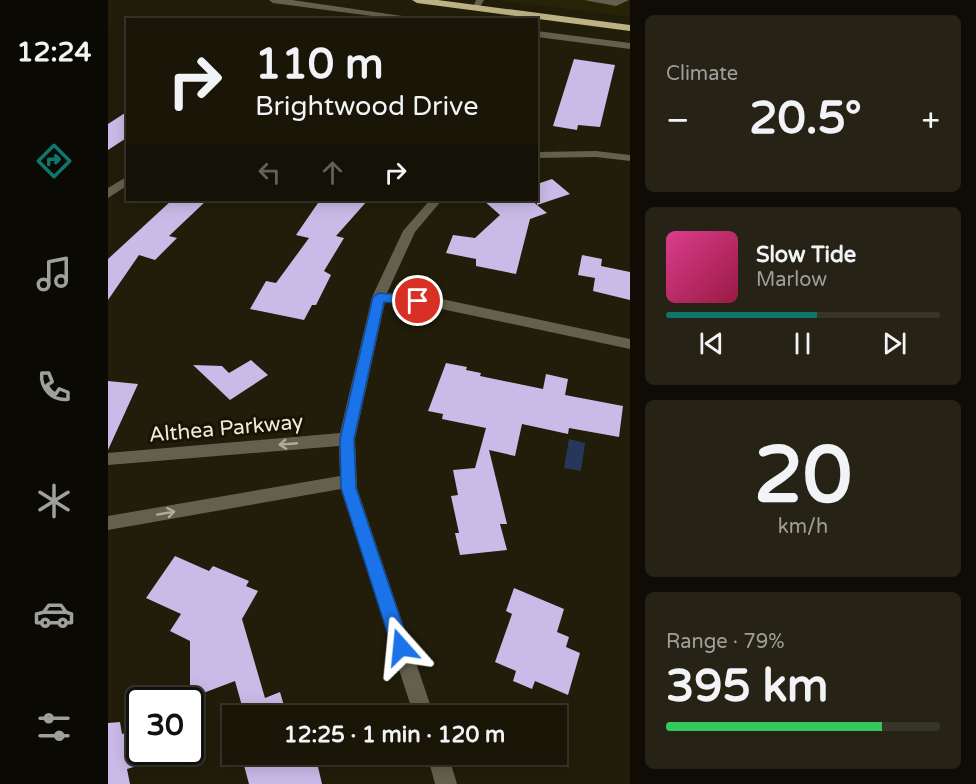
<!DOCTYPE html>
<html lang="en">
<head>
<meta charset="utf-8">
<style>
  body { margin:0; font-family:"Varela Round",sans-serif; background:#262316; color:#f1f3f6; height:100vh; display:flex; flex-direction:column; font-size:22px; white-space:nowrap }
  * { box-sizing:border-box; margin:0 }
  p { font-size:20px; color:#9f9f9c }
  .icon { flex:none; width:33px; height:33px; fill:none; stroke:currentColor; stroke-width:2; stroke-linecap:round; stroke-linejoin:round }
  .map { position:relative; flex:1; overflow:hidden }
  .sheet { display:flex; flex-direction:column; gap:15px; padding:15px; background:#0e0c04; width:346px }
  .sheet>* { flex:none }
  .top-card { position:absolute; left:18px; top:18px; width:412px; height:183px; border-radius:0px; box-shadow:0 3px 15px #0003,0 0 0 2px #373529; background:#191608; color:#f1f3f6; overflow:hidden }
  .speed { position:absolute; left:18px; top:687px; display:flex; gap:12px; font-size:30px; font-weight:700; text-align:center }
  .speed>* { display:grid; place-content:center; width:78px; height:78px; border-radius:50%; background:#191608; box-shadow:0 3px 15px #0003,0 0 0 2px #373529; line-height:1 }
  .speed .limit { border:3px solid #111; border-radius:9px; background:#fff; color:#111 }
  .pin { position:absolute; display:grid; place-items:center; width:51px; height:51px; color:#fff; margin:-26px; border:3px solid #fff; border-radius:50%; box-shadow:0 2px 6px #0007 }
  .me { position:absolute; width:66px; margin:-33px; rotate:342deg; stroke-linejoin:round; filter:drop-shadow(0 0 4px #0008) }
  .turn { display:flex; align-items:center; gap:21px; height:126px; padding:0 30px; font-size:27px }
  .turn .icon { width:78px; height:78px; stroke-width:2.5 }
  .turn b { display:block; font-size:42px; line-height:51px }
  .lanes { display:flex; align-items:center; height:57px; padding:0 30px; background:#0003; justify-content:center; gap:30px; direction:ltr }
  .lanes .off { opacity:.35 }
  .big { font-size:45px; font-weight:800; line-height:1.1 }
  .sheet .card { flex:1; display:flex; flex-direction:column; justify-content:center; gap:9px; min-width:0; padding:0 21px; border-radius:9px; background:#262316 }
  .sheet .dial { align-items:center; gap:0 }
  .dial b { font-size:78px; line-height:1 }
  .song { display:flex; align-items:center; gap:18px }
  .cover { width:72px; height:72px; border-radius:9px; background:linear-gradient(135deg,hsl(330 70% 55%),hsl(340 70% 35%)) }
  .played { height:6px; border-radius:3px; background:linear-gradient(90deg,#0f766e 55%,#373529 55%) }
  .keys { display:flex; justify-content:space-around; direction:ltr }
  .heat { display:flex; justify-content:space-between; align-items:center; font-size:33px; direction:ltr }
  .charge { height:9px; border-radius:4px; background:linear-gradient(90deg,#34c759 79%,#373529 0) }
  .trip { position:absolute; left:114px; top:705px; width:345px; height:60px; border-radius:0px; background:#191608; box-shadow:0 3px 15px #0003,0 0 0 2px #373529; font-weight:800; line-height:60px; text-align:center }
  main { display:flex; flex:1; min-height:0 }
  .dock { display:flex; flex-direction:column; width:108px; justify-content:space-around; align-items:center; background:#0a0903; color:#9f9f9c }
  .dock .icon { width:42px; height:42px }
  .dock .current { color:#0f766e }
  .dock b { font-size:27px; color:#f1f3f6 }
  .map>svg:first-child { display:block }
  .built { fill:#272307 }
  .water { fill:#27375a }
  .building { fill:#c9bae7 }
  .lines { fill:none; stroke-linecap:round; stroke-linejoin:round }
  .service { fill:#64604d; fill-rule:evenodd }
  .minor { fill:#64604d; fill-rule:evenodd }
  .trunk { fill:#bcb286; fill-rule:evenodd }
  .oneway { stroke:#afad9d }
  .route { fill:#1a73e8; stroke:#114b97; stroke-width:1.5 }
  .labels { text-anchor:middle; stroke-width:6; stroke-linejoin:round; paint-order:stroke }
  .street-label { font-size:21px; fill:#edecdf; stroke:#181403 }
</style>
</head>
<body>
<main>
<nav class="dock">
<b>12:24</b>
<svg class="icon current" aria-label="directions" viewBox="0 0 24 24"><path d="M12 3l9 9-9 9-9-9zM9 14v-3h6M13 9l2 2-2 2"/></svg>
<svg class="icon" aria-label="music" viewBox="0 0 24 24"><path d="M9 18V5l10-2v13"/><circle cx="6" cy="18" r="3"/><circle cx="16" cy="16" r="3"/></svg>
<svg class="icon" aria-label="phone" viewBox="0 0 24 24"><path d="M5 4h4l2 5-3 2q2 4 5 5l2-3 5 2v4C11 20 4 13 5 4z"/></svg>
<svg class="icon" aria-label="climate" viewBox="0 0 24 24"><path d="M12 3v18M4 7l16 10M4 17L20 7"/></svg>
<svg class="icon" aria-label="car" viewBox="0 0 24 24"><path d="M5 17H2v-5l4-1 3-4h7l3 4 3 1v5h-3M9 17h6M6 11h13"/><circle cx="7" cy="17" r="2"/><circle cx="17" cy="17" r="2"/></svg>
<svg class="icon" aria-label="filters" viewBox="0 0 24 24"><path d="M4 7h16M4 17h16"/><circle cx="9" cy="7" r="2"/><circle cx="15" cy="17" r="2"/></svg>
</nav>
<div class="map">
<svg width="522" height="784" viewBox="0 0 522 784">
  <rect width="100%" height="100%" fill="#211d0a"/>
  <path class="built" d="M388,0h133v17l-12,-2z"/>
  <path class="water" d="M461,439l16,4 -4,28 -17,-3z"/>
  <path class="building" d="M466,59l41,6 -15,62 -22,-2 -1,5 -24,-4z
    M20,111v26l-20,13v-26z
    M444,179l18,15 -33,11 10,8 -17,6 -14,55 -40,-8v-7l-30,-6 7,-18 22,3 25,-23 -17,-15h48l6,5v-21z
    M64,200h35l-38,36 8,2 -22,22 -16,-5 -31,45v-41z
    M212,200h48l-32,36 8,2 -20,33 7,4 -15,30h-4l-8,15 -54,-11 16,-28 10,2 33,-45 -13,-3z
    M474,255l20,4 -1,7 29,6v28l-37,-9 2,-13 -17,-3z
    M143,360l17,15 -38,25 -37,-35 29,1 7,7z
    M338,363l21,4 -1,3 15,3 -1,3 63,13 3,-15 22,5 -3,16 58,11 -4,31 -50,-9 -1,6 -46,-10 -7,32 -26,-6 18,74h-7l7,26 -47,5 -5,-22h4l-8,-37 7,-1 -5,-25 22,-2 11,-40 -44,-9 1,-5 -15,-3z
    M0,381l30,3 -30,66z
    M67,556l34,15 4,-5 36,15 -3,5 12,5 -16,28 23,79 15,-6 7,24h-64v-3l19,-7 -7,-25 -45,17v-57l-20,-10 11,-17 -35,-16z
    M406,588l50,21 -7,23 12,5 -3,10 14,6 -12,42 -33,-14 -3,8 -19,-8 3,-10 -21,-9 17,-48 -6,-3z
    M12,722l2,12 18,-6v37l-13,4 3,15h-22v-61z
    M133,754h74l7,30h-73z"/>
  <g class="lines">
    <path class="service" d="M368,0h8l-6,10h-6z
      M476,0h45l-13,6z"/>
    <path class="minor" d="M161,0h23l138,20h-28l-129,-17z
      M429,31l93,12v6l-93,-12z
      M488,151l34,4v6l-34,-4 -59,1v-6z
      M20,176v9l-20,13v-10z
      M322,200h12l-27,32 -28,61 50,5 193,41v10l-193,-41 -52,-6 -30,137 2,49 77,228h-20l-73,-227 -233,41v-14l232,-40 -1,-30 -231,19v-12l232,-20 32,-136 31,-66z
      M319,754h21l9,30h-22z"/>
    <path class="trunk" d="M304,0h26l192,25v6l-213,-28z"/>
  </g>
  <defs><path id="oneway-shaft" d="M-6 0H5M1.5-3L5.5 0L1.5 3" fill="none" stroke-width="1.6" stroke-linecap="round" stroke-linejoin="round" transform="scale(1.5)"/></defs>
  <g class="oneway">
    <use href="#oneway-shaft" transform="translate(180 444) rotate(175)"/>
    <use href="#oneway-shaft" transform="translate(58 513) rotate(-10)"/>
  </g>
  <path class="route" d="M271,293l39,4 6,4 -6,4 -34,-3 -30,137 2,49 54,159 -3,6 -6,3 -6,-3 -3,-6 -51,-159 -1,-49 33,-142z"/>
  <g class="labels">
    <g class="street-label">
      <text transform="translate(118 428) rotate(-5)" y="7">Althea Parkway</text>
    </g>
  </g>
</svg>
<div class="speed"><div class="limit">30</div></div>
<div class="pin" style="left:310px;top:301px;background:#d93025"><svg class="icon" aria-label="arrive" viewBox="0 0 24 24"><path d="M6 21V4h12l-3 4 3 4H6"/></svg></div>
<svg class="me" style="left:293px;top:647px" viewBox="-20 -20 40 40"><path d="M0-17L14 15 0 8-14 15z" fill="#1a73e8" stroke="#fff" stroke-width="4"/></svg>
<div class="trip">12:25 · 1 min · 120 m</div>
<div class="top-card">
<div class="turn"><svg class="icon" aria-label="right" viewBox="0 0 24 24"><path d="M7 20v-9h11M14 6l5 5-5 5"/></svg><div><b>110 m</b>Brightwood Drive</div></div>
<div class="lanes"><svg class="icon off" aria-label="left" viewBox="0 0 24 24"><path d="M17 20v-9H6M10 6l-5 5 5 5"/></svg><svg class="icon off" aria-label="ahead" viewBox="0 0 24 24"><path d="M12 20V5M6 11l6-6 6 6"/></svg><svg class="icon" aria-label="right" viewBox="0 0 24 24"><path d="M7 20v-9h11M14 6l5 5-5 5"/></svg></div>
</div>
</div>
<section class="sheet">
<div class="card"><p>Climate</p>
<div class="heat"><a>−</a><b class="big">20.5°</b><a>+</a></div>
</div>
<div class="card">
<div class="song"><i class="cover"></i><div><b>Slow Tide</b><p>Marlow</p></div></div>
<div class="played"></div>
<div class="keys"><svg class="icon" aria-label="previous" viewBox="0 0 24 24"><path d="M18 5L8 12l10 7zM5 5v14"/></svg><svg class="icon" aria-label="pause" viewBox="0 0 24 24"><path d="M8 5v14M16 5v14"/></svg><svg class="icon" aria-label="next" viewBox="0 0 24 24"><path d="M6 5l10 7-10 7zM19 5v14"/></svg></div>
</div>
<div class="card dial"><b>20</b><p>km/h</p></div>
<div class="card"><p>Range · 79%</p><b class="big">395 km</b><div class="charge"></div></div>
</section>
</main>
</body>
</html>
